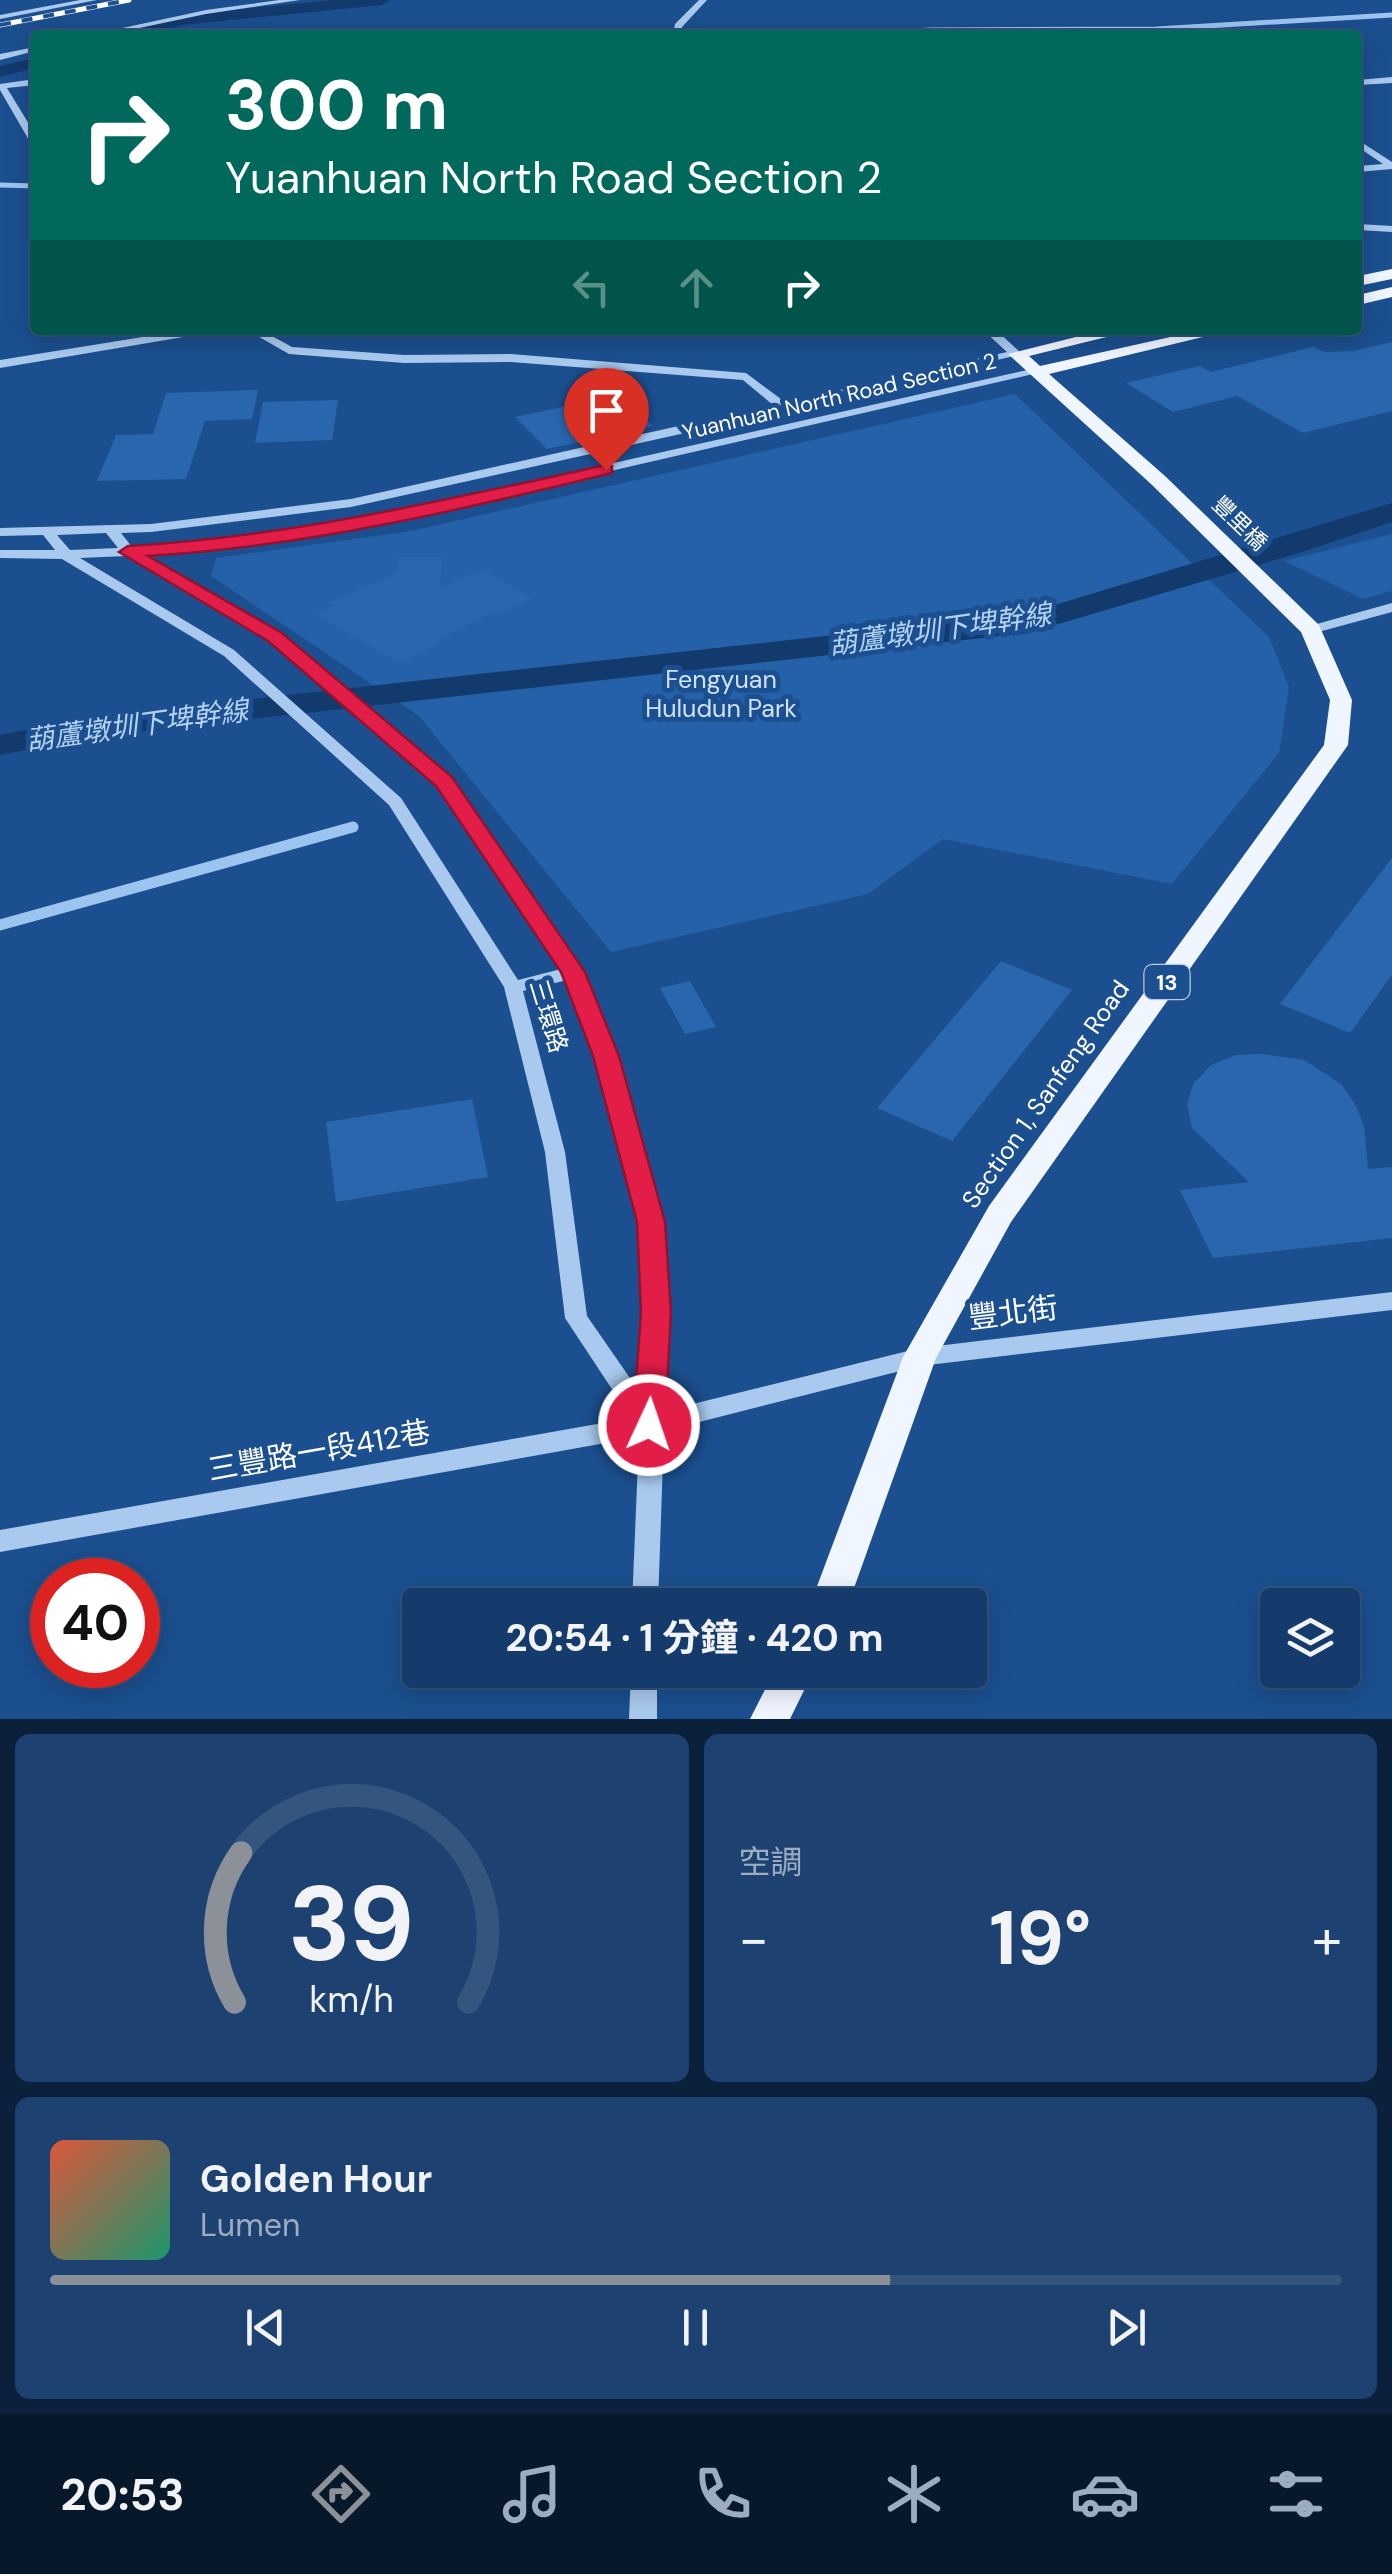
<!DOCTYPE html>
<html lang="zh-TW">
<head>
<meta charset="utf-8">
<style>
  body { margin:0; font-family:"DM Sans","Noto Sans TC",sans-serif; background:#1d4271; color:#f1f3f6; height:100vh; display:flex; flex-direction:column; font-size:38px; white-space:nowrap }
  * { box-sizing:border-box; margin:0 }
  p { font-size:32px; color:#9dadc1 }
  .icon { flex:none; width:55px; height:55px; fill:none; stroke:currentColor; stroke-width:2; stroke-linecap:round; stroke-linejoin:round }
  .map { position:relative; height:1719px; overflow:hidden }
  .side { display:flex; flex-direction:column; gap:15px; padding:15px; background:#0b203b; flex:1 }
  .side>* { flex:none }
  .hud { position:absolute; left:30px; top:30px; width:1332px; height:305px; border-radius:10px; box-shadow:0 5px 25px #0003,0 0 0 2px #33557e; background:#00695c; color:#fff; overflow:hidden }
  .buttons { position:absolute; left:1260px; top:1588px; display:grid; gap:20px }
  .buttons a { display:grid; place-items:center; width:100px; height:100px; border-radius:10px; background:#143b6b; box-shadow:0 5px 25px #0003,0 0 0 2px #33557e; font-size:50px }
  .speed { position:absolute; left:30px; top:1558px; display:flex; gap:20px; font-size:50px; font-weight:700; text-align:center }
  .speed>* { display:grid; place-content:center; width:130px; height:130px; border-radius:50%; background:#143b6b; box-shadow:0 5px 25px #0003,0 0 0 2px #33557e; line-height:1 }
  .speed .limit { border:15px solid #d22; background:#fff; color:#111 }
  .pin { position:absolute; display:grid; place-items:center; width:85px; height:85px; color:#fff; margin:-102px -42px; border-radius:50% 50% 50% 0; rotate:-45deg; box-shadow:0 0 10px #0007 }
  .pin .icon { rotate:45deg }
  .me { position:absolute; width:110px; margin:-55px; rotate:3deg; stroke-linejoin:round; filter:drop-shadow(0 0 8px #0008) }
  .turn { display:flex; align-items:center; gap:35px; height:210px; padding:0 30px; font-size:45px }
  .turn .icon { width:130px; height:130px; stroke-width:2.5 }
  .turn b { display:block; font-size:70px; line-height:85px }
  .lanes { display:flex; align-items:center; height:95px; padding:0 30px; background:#0003; justify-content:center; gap:50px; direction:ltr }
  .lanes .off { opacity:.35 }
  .big { font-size:75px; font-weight:700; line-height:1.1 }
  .side .card { flex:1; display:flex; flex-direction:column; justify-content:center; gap:15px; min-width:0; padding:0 35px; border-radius:15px; background:#1d4271 }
  .side .dial { align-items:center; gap:0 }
  .dial svg { height:260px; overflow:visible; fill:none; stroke:#33557e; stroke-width:7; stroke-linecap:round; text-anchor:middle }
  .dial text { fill:#f1f3f6; stroke:none }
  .song { display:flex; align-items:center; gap:30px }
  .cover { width:120px; height:120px; border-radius:15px; background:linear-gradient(135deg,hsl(10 70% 55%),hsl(160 70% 35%)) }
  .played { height:10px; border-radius:5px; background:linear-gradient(90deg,#8c9099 65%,#33557e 65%) }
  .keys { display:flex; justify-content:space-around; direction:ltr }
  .heat { display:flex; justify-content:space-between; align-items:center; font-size:55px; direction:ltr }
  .side .tiles { flex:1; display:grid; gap:15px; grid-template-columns:1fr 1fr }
  .card:last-child { grid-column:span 2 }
  .trip { position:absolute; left:402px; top:1588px; width:585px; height:100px; border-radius:10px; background:#143b6b; box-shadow:0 5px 25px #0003,0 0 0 2px #33557e; font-weight:700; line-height:100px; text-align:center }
  .dock { display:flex; height:160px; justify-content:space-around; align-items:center; background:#08182b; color:#9dadc1 }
  .dock .icon { width:70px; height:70px }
  .dock .selected { color:#8c9099 }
  .dock b { font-size:45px; color:#f1f3f6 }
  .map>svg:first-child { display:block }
  .green { fill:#2461a8 }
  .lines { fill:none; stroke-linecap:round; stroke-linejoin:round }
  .stream-far1 { stroke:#9cc4f0; stroke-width:5 }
  .stream { stroke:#9cc4f0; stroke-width:11 }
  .canal { fill:#123a6d; fill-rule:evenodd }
  .building { fill:#2a66ad }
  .minor { fill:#a9c9ee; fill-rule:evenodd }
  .major { fill:#f0f6ff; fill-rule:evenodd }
  .rail-casing { stroke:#fff; stroke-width:5 }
  .rail { stroke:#1b4f8f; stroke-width:4; stroke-dasharray:11; stroke-linecap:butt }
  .route { fill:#e11d48; stroke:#92132f; stroke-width:2.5 }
  .labels { text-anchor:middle; stroke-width:10; stroke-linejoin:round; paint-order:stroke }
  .far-street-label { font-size:22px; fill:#fff; stroke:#1b4f8f }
  .shield { fill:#1b4f8f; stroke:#bbcadd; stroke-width:2.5 }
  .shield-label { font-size:22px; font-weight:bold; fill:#fff }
  .park-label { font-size:25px; fill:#cfe3fa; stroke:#1b4f8f }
  .street-label { font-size:25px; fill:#fff; stroke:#1b4f8f }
  .water-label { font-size:28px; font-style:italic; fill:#b5d3f5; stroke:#1b4f8f }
  .near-street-label { font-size:30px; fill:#fff; stroke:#1b4f8f }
</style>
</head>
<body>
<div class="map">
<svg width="1392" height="1719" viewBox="0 0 1392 1719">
  <rect width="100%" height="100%" fill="#1b4f8f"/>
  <path class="green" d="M1015,394l254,243 20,50 -10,66 -107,131 -229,-45 -75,55 -257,58 -192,-236 -208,-140 5,-18 195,-27z
    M1392,534v57l-29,8 -79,-38z"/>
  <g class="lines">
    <path class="stream-far1" d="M854,35l76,-5 226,-1 236,-14
      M0,185l35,1"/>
    <path class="stream" d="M0,925l353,-98"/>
    <path class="canal" d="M332,0h58l-8,5 -200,20 -36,10h-29l64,-20z
      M35,58v10l-35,9v-11z
      M1392,503v19l-93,31 -271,80 -931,103 -97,19v-20l97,-19 928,-102z"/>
  </g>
  <path class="building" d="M1392,342v69l-89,22 -66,-37 -64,16 -47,-29 74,-17 11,6 102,-25 11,5 30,-1z
    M258,390l-6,29 -47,2 -19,58 -89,2 19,-46 37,-1 13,-41z
    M618,395l35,31 -106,23 -32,-32z
    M338,400l-6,40 -77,3 8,-41z
    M398,557h45l-4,32 43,-19 50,28 -36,17 -6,-2 -54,27 3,3 -39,20 -85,-49 17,-7 -2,-4 65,-29z
    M1392,858v117l-42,58 -70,-29z
    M1001,961l71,29 -120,151 -75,-33z
    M690,981l26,46 -31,7 -25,-46z
    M1263,1054l41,6 37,24 14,20 9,22 4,43 24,-2v71l-179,20 -33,-68 69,-8 -57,-54 -5,-24 6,-20 18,-19 25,-10z
    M472,1099l16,78 -152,25 -10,-80z"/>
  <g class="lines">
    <path class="minor" d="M80,0h17l-97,19v-4z
      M279,0h21l-94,14 -100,21h-16l116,-25z
      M699,0h8l-25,27 -1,8h-8l2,-11z
      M35,47v4l-35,9v-6z
      M1392,77v6l-34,2v-5z
      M35,79v6l-28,3 28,46v11l-5,-3 -30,-52v-6z
      M1358,140l34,22v7l-34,3v-6l25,-2 -25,-17z
      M1358,224l34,2v6l-34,-2z
      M186,330h27l-6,3 -207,35v-8z
      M247,330h14l31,17 112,8 107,-1 235,19 39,29 222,-50 -24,-22h13l26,24 -238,57 -433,96 -200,25 -30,1 11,14 151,-16 140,-25 613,-138 6,4 -619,142 -140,25 -138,16 135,79 170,144 132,194 34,84 46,166 5,89 -3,100 256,-63 472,-56v18l-472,56 -256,65 -6,174h-26l7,-168 -639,115v-22l631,-112 -66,-100 -20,-166 -41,-165 -115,-182 -165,-149 -162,-97 -62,-1v-8h55l-12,-15 -43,1v-8l151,-4 200,-25 422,-94 -30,-25 -232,-18 -107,1 -115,-9zM106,533l12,15 -48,2 -13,-15zM127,556l143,84 168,145 123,184 -43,11 -117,-182 -167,-148 -154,-92zM567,980l29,76 44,166 5,89 -4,83 -54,-78 -22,-164 -42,-161z
      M1392,603v9l-81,22 -7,-4 2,-3z
      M631,1670h26v49h-28z"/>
    <path class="major" d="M1392,269v10l-34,7v-10z
      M1392,287v10l-34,8v-10z
      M1104,330h31l-106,26 11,10 162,-36h30l-183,44 116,102 154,149 33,75 -4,45 -337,477 -75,136 -88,247h-38l93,-248 86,-151 335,-461 6,-45 -29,-68 -150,-148 -143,-130z
      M775,1670h39l-24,49h-40z"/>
    <defs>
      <path id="rail" d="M0,25l129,-25"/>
    </defs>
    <use href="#rail" class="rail-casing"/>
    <use href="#rail" class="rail"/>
  </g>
  <path class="route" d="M606,465l6,1v7c-151,37 -308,74 -464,83l134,77 170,144 133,195 34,84 46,166 6,90 -6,113 -5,9 -11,4 -11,-4 -5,-9 8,-113 -4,-90 -44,-166 -32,-84 -125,-186 -168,-145 -149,-89 9,-6c162,-9 320,-47 478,-81z"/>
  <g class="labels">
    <g class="far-street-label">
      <text transform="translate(839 396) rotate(-13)" y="8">Yuanhuan North Road Section 2</text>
      <text transform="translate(1240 523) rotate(44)" y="8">豐里橋</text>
    </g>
    <rect class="shield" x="1144.5" y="965" width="45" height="34" rx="8"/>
    <g class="shield-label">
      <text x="1167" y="990">13</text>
    </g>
    <g class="park-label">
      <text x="721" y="688">Fengyuan<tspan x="721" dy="29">Huludun Park</tspan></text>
    </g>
    <g class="street-label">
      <text transform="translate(549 1016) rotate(73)" y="9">三環路</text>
      <text transform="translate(1045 1094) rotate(-55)" y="9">Section 1, Sanfeng Road</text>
    </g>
    <g class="water-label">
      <text transform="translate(940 629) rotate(-8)" y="10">葫蘆墩圳下埤幹線</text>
      <text transform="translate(137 725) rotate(-8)" y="10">葫蘆墩圳下埤幹線</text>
    </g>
    <g class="near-street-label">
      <text transform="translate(1013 1313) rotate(-7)" y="10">豐北街</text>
      <text transform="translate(319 1451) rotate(-10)" y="10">三豐路一段412巷</text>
    </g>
  </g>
</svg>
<div class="buttons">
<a><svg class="icon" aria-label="layers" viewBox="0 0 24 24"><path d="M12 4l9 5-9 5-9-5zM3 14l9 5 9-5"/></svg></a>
</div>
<div class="speed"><div class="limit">40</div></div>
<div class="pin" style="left:606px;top:470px;background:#d93025"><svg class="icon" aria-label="arrive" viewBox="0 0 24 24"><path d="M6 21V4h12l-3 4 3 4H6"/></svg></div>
<svg class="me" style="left:649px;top:1425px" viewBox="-20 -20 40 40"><circle r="17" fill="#e11d48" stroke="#fff" stroke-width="3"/><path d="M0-11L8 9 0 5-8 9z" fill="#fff"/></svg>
<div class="trip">20:54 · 1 分鐘 · 420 m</div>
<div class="hud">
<div class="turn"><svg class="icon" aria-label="right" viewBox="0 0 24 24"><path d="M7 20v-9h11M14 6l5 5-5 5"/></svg><div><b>300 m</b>Yuanhuan North Road Section 2</div></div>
<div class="lanes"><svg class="icon off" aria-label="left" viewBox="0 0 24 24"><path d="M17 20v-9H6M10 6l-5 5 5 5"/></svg><svg class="icon off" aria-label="ahead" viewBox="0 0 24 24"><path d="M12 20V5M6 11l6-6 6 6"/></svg><svg class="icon" aria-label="right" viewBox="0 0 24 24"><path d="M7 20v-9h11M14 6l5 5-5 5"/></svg></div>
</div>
</div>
<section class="side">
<div class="tiles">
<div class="card dial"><svg viewBox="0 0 100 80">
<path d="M14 69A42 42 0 1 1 86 69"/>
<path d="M14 69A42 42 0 0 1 16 23" stroke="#8c9099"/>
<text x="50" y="56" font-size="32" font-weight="700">39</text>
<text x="50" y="72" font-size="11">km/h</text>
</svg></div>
<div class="card"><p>空調</p>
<div class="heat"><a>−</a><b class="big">19°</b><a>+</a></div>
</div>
<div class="card">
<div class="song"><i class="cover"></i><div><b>Golden Hour</b><p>Lumen</p></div></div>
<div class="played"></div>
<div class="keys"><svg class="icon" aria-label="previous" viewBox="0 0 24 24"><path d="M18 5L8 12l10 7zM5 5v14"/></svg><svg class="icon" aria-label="pause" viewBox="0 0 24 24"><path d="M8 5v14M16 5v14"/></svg><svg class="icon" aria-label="next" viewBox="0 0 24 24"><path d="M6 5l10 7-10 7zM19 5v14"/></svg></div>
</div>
</div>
</section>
<nav class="dock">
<b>20:53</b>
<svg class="icon selected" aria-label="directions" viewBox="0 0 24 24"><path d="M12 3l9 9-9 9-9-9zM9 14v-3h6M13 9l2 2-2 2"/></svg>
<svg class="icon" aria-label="music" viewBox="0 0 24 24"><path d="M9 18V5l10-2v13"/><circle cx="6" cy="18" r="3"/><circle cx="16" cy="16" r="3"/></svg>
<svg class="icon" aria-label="phone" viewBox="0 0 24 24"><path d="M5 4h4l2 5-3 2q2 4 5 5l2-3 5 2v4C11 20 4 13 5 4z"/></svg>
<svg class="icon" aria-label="climate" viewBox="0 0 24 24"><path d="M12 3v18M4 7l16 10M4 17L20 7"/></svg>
<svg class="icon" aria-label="car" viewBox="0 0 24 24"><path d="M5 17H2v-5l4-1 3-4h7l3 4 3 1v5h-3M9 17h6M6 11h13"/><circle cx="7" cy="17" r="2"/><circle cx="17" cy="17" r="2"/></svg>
<svg class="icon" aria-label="filters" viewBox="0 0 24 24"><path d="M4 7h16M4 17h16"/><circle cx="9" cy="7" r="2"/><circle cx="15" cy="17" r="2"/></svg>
</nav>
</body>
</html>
